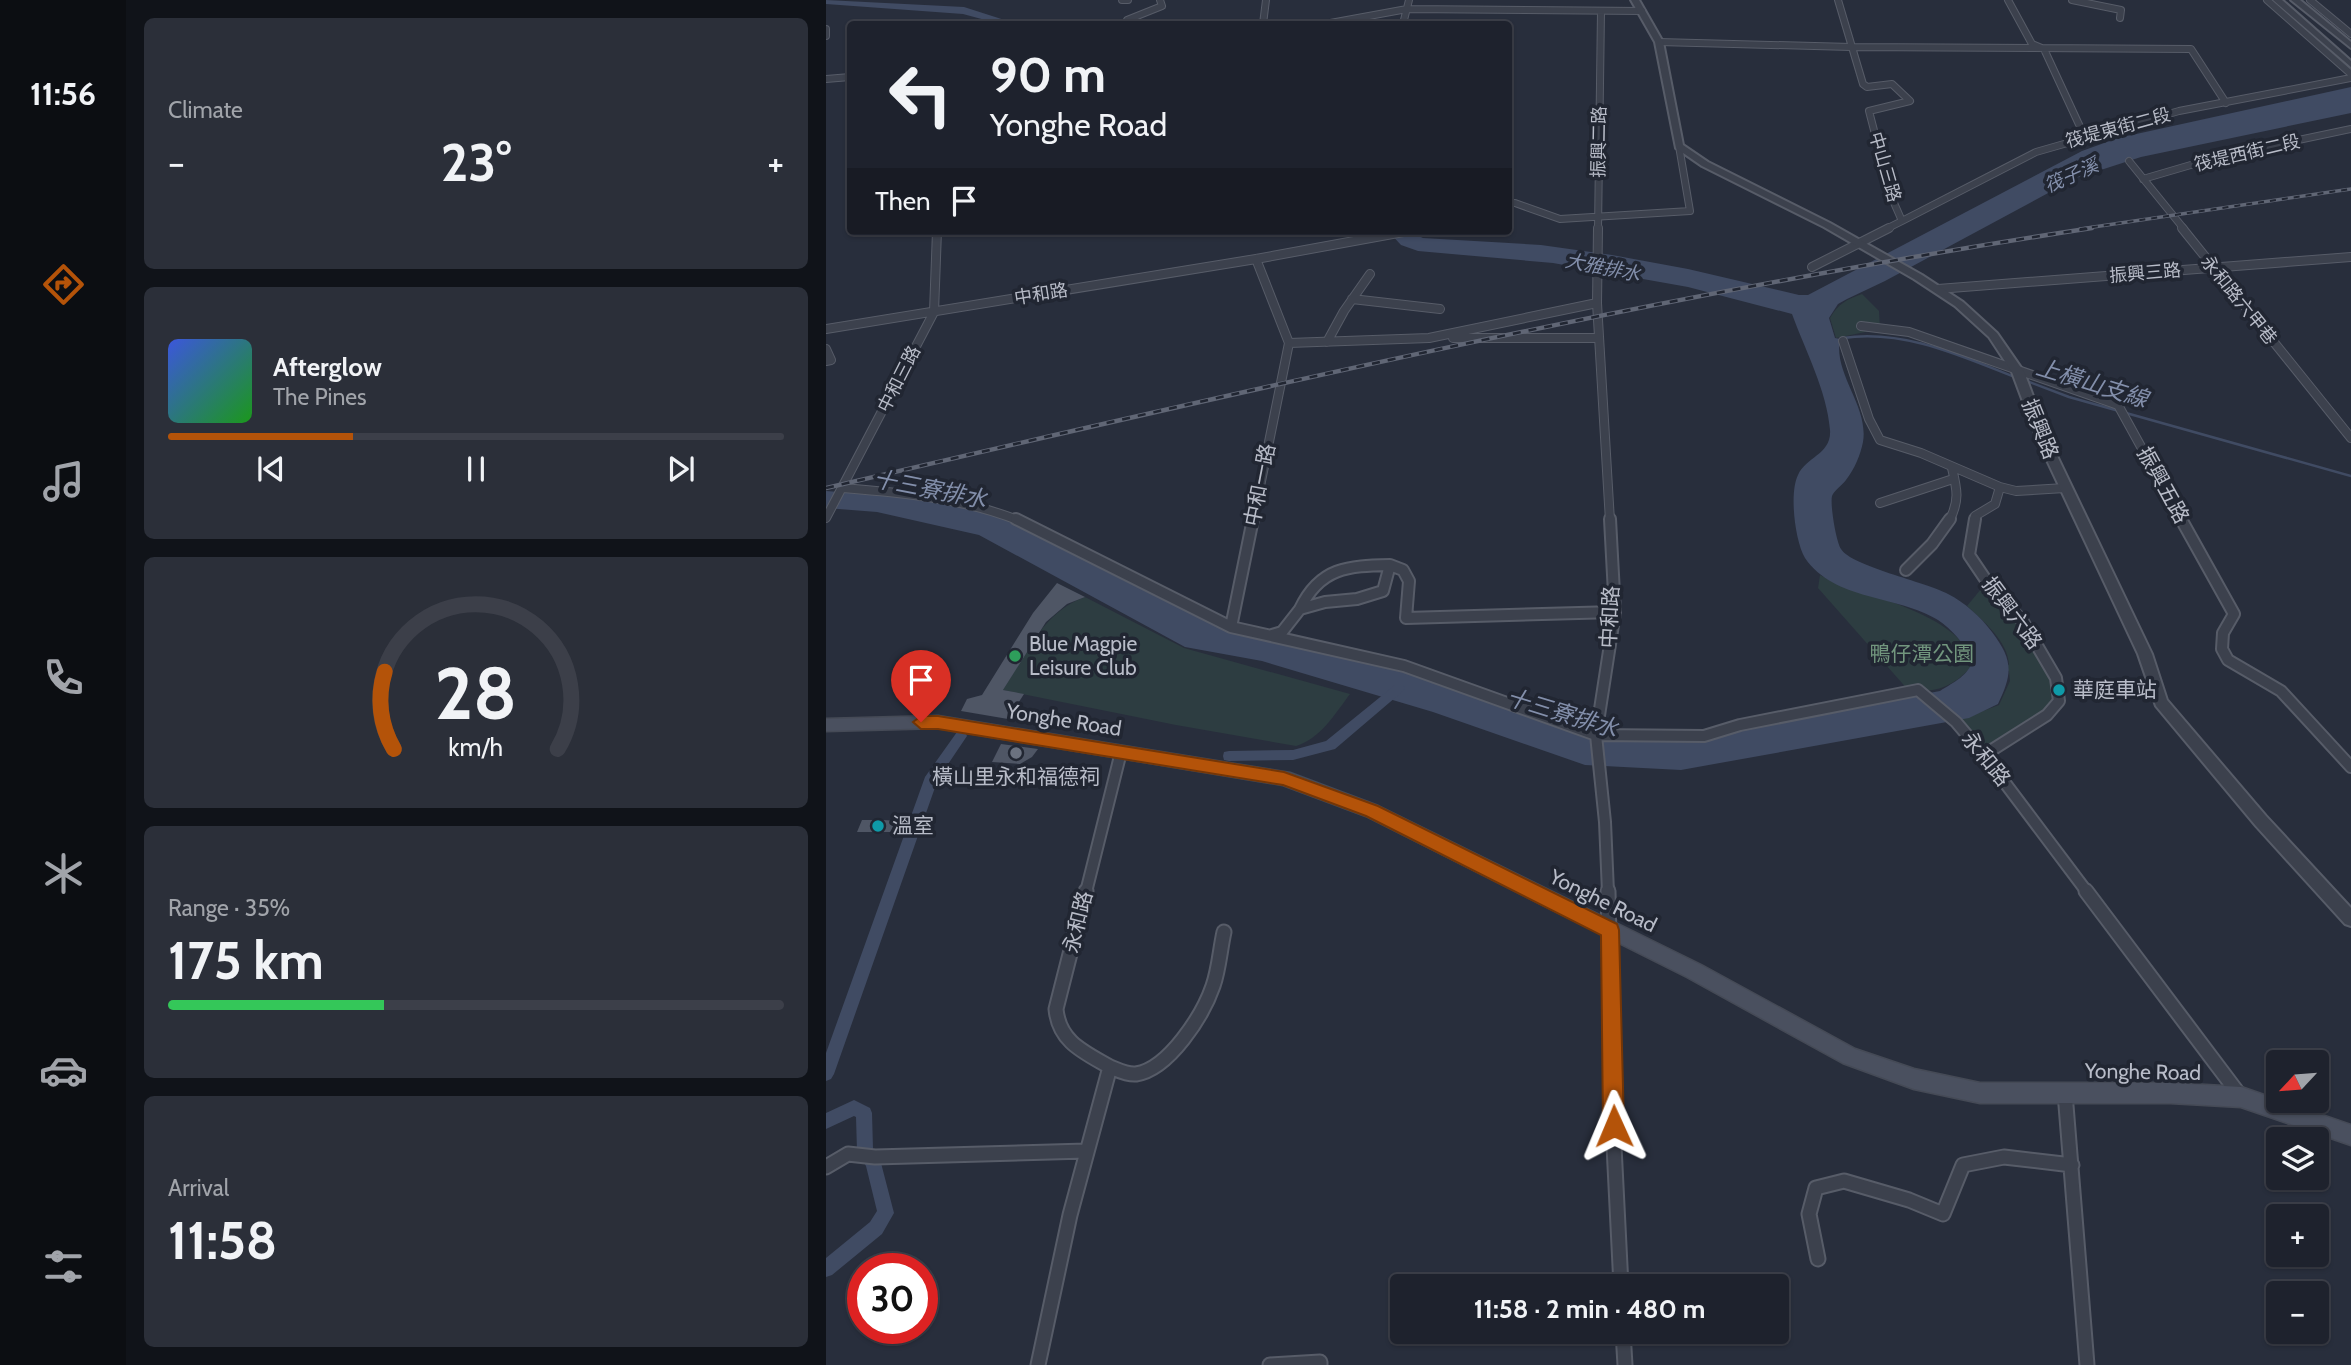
<!DOCTYPE html>
<html lang="en">
<head>
<meta charset="utf-8">
<style>
  body { margin:0; font-family:Cabin,"Noto Sans TC",sans-serif; background:#2b2f39; color:#f1f3f6; height:100vh; display:flex; flex-direction:column; font-size:26px; white-space:nowrap }
  * { box-sizing:border-box; margin:0 }
  p { font-size:23px; color:#a1a4aa }
  .icon { flex:none; width:38px; height:38px; fill:none; stroke:currentColor; stroke-width:2; stroke-linecap:round; stroke-linejoin:round }
  .map { position:relative; flex:1; overflow:hidden }
  .panel { display:flex; flex-direction:column; gap:18px; padding:18px; background:#101319; width:700px }
  .panel>* { flex:none }
  .banner { position:absolute; left:21px; top:21px; width:665px; height:214px; border-radius:7px; box-shadow:0 2px 5px #0004,0 0 0 2px #3c3f49; background:#1e222d; color:#f1f3f6; overflow:hidden }
  .needle { width:46px; rotate:244deg }
  .tools { position:absolute; left:1440px; top:1050px; display:grid; gap:14px }
  .tools a { display:grid; place-items:center; width:63px; height:63px; border-radius:7px; background:#1e222d; box-shadow:0 2px 5px #0004,0 0 0 2px #3c3f49; font-size:35px }
  .speed { position:absolute; left:21px; top:1253px; display:flex; gap:14px; font-size:35px; font-weight:700; text-align:center }
  .speed>* { display:grid; place-content:center; width:91px; height:91px; border-radius:50%; background:#1e222d; box-shadow:0 2px 5px #0004,0 0 0 2px #3c3f49; line-height:1 }
  .speed .limit { border:10px solid #d22; background:#fff; color:#111 }
  .pin { position:absolute; display:grid; place-items:center; width:60px; height:60px; color:#fff; margin:-72px -30px; border-radius:50% 50% 50% 0; rotate:-45deg; box-shadow:0 0 7px #0007 }
  .pin .icon { rotate:45deg }
  .me { position:absolute; width:77px; margin:-38px; rotate:359deg; stroke-linejoin:round; filter:drop-shadow(0 0 5px #0008) }
  .turn { display:flex; align-items:center; gap:24px; height:147px; padding:0 28px; font-size:32px }
  .turn .icon { width:91px; height:91px; stroke-width:2.5 }
  .turn b { display:block; font-size:49px; line-height:60px }
  .then { display:flex; align-items:center; height:66px; padding:0 28px; background:#0003; gap:14px; font-size:26px }
  .big { font-size:52px; font-weight:700; line-height:1.1 }
  .panel .widget { flex:1; display:flex; flex-direction:column; justify-content:center; gap:10px; min-width:0; padding:0 24px; border-radius:10px; background:#2b2f39 }
  .panel .dial { align-items:center; gap:0 }
  .dial svg { height:182px; overflow:visible; fill:none; stroke:#3c3f49; stroke-width:7; stroke-linecap:round; text-anchor:middle }
  .dial text { fill:#f1f3f6; stroke:none }
  .song { display:flex; align-items:center; gap:21px }
  .cover { width:84px; height:84px; border-radius:10px; background:linear-gradient(135deg,hsl(230 70% 55%),hsl(120 70% 35%)) }
  .played { height:7px; border-radius:4px; background:linear-gradient(90deg,#b45309 30%,#3c3f49 30%) }
  .keys { display:flex; justify-content:space-around; direction:ltr }
  .heat { display:flex; justify-content:space-between; align-items:center; font-size:38px; direction:ltr }
  .charge { height:10px; border-radius:5px; background:linear-gradient(90deg,#34c759 35%,#3c3f49 0) }
  .trip { position:absolute; left:564px; top:1274px; width:399px; height:70px; border-radius:7px; background:#1e222d; box-shadow:0 2px 5px #0004,0 0 0 2px #3c3f49; font-weight:700; line-height:70px; text-align:center }
  main { display:flex; flex:1; min-height:0 }
  .dock { display:flex; flex-direction:column; width:126px; justify-content:space-around; align-items:center; background:#0c0e12; color:#a1a4aa }
  .dock .icon { width:49px; height:49px }
  .dock .on { color:#b45309 }
  .dock b { font-size:32px; color:#f1f3f6 }
  .map>svg:first-child { display:block }
  .green { fill:#2d3d41 }
  .water { fill:#404b63 }
  .lines { fill:none; stroke-linecap:round; stroke-linejoin:round }
  .stream { stroke:#404b63; stroke-width:2.5 }
  .canal { fill:#404b63; fill-rule:evenodd }
  .river { fill:#404b63; fill-rule:evenodd }
  .building { fill:#4f5665 }
  .minor-far3-casing { stroke:#575c68; stroke-width:8 }
  .minor-far2-casing { stroke:#575c68; stroke-width:10 }
  .minor-far1-casing { stroke:#575c68; stroke-width:14 }
  .minor-casing { stroke:#575c68; stroke-width:17 }
  .tertiary-casing { stroke:#575c68; stroke-width:4 }
  .secondary-casing { stroke:#454a56; stroke-width:3 }
  .minor-far3 { stroke:#3c414d; stroke-width:6 }
  .minor-far2 { stroke:#3c414d; stroke-width:8 }
  .minor-far1 { stroke:#3c414d; stroke-width:10 }
  .minor { stroke:#3c414d; stroke-width:13 }
  .tertiary { fill:#3c414d; fill-rule:evenodd }
  .secondary { fill:#4a505f; fill-rule:evenodd }
  .rail-far1-casing { stroke:#606675; stroke-width:3.5 }
  .rail-casing { stroke:#606675; stroke-width:4.5 }
  .rail-far1 { stroke:#212632; stroke-width:2; stroke-dasharray:6; stroke-linecap:butt }
  .rail { stroke:#212632; stroke-width:2.5; stroke-dasharray:8; stroke-linecap:butt }
  .route { fill:#b45309; stroke:#753606; stroke-width:2 }
  .leisure-dot { fill:#2e9e5b; stroke:#212632; stroke-width:2.5 }
  .culture-dot { fill:#0f9aa8; stroke:#212632; stroke-width:2.5 }
  .worship-dot { fill:#6b7280; stroke:#212632; stroke-width:2.5 }
  .labels { text-anchor:middle; stroke-width:7; stroke-linejoin:round; paint-order:stroke }
  .far-street-label { font-size:18px; fill:#b8bcc8; stroke:#212632 }
  .far-water-label { font-size:19px; font-style:italic; fill:#838fab; stroke:#212632 }
  .street-label { font-size:21px; fill:#b8bcc8; stroke:#212632 }
  .poi-label { font-size:21px; fill:#b8bcc8; stroke:#212632; text-anchor:start }
  .park-label { font-size:21px; fill:#72967e; stroke:#212632 }
  .water-label { font-size:23px; font-style:italic; fill:#838fab; stroke:#212632 }
</style>
</head>
<body>
<main>
<nav class="dock">
<b>11:56</b>
<svg class="icon on" aria-label="directions" viewBox="0 0 24 24"><path d="M12 3l9 9-9 9-9-9zM9 14v-3h6M13 9l2 2-2 2"/></svg>
<svg class="icon" aria-label="music" viewBox="0 0 24 24"><path d="M9 18V5l10-2v13"/><circle cx="6" cy="18" r="3"/><circle cx="16" cy="16" r="3"/></svg>
<svg class="icon" aria-label="phone" viewBox="0 0 24 24"><path d="M5 4h4l2 5-3 2q2 4 5 5l2-3 5 2v4C11 20 4 13 5 4z"/></svg>
<svg class="icon" aria-label="climate" viewBox="0 0 24 24"><path d="M12 3v18M4 7l16 10M4 17L20 7"/></svg>
<svg class="icon" aria-label="car" viewBox="0 0 24 24"><path d="M5 17H2v-5l4-1 3-4h7l3 4 3 1v5h-3M9 17h6M6 11h13"/><circle cx="7" cy="17" r="2"/><circle cx="17" cy="17" r="2"/></svg>
<svg class="icon" aria-label="filters" viewBox="0 0 24 24"><path d="M4 7h16M4 17h16"/><circle cx="9" cy="7" r="2"/><circle cx="15" cy="17" r="2"/></svg>
</nav>
<section class="panel">
<div class="widget"><p>Climate</p>
<div class="heat"><a>−</a><b class="big">23°</b><a>+</a></div>
</div>
<div class="widget">
<div class="song"><i class="cover"></i><div><b>Afterglow</b><p>The Pines</p></div></div>
<div class="played"></div>
<div class="keys"><svg class="icon" aria-label="previous" viewBox="0 0 24 24"><path d="M18 5L8 12l10 7zM5 5v14"/></svg><svg class="icon" aria-label="pause" viewBox="0 0 24 24"><path d="M8 5v14M16 5v14"/></svg><svg class="icon" aria-label="next" viewBox="0 0 24 24"><path d="M6 5l10 7-10 7zM19 5v14"/></svg></div>
</div>
<div class="widget dial"><svg viewBox="0 0 100 80">
<path d="M14 69A42 42 0 1 1 86 69"/>
<path d="M14 69A42 42 0 0 1 10 35" stroke="#b45309"/>
<text x="50" y="56" font-size="32" font-weight="700">28</text>
<text x="50" y="72" font-size="11">km/h</text>
</svg></div>
<div class="widget"><p>Range · 35%</p><b class="big">175 km</b><div class="charge"></div></div>
<div class="widget"><p>Arrival</p><b class="big">11:58</b></div>
</section>
<div class="map">
<svg width="1525" height="1365" viewBox="0 0 1525 1365">
  <rect width="100%" height="100%" fill="#282e3c"/>
  <path class="green" d="M1036,294l17,17 1,18 -44,9 -6,-20c8,-14 17,-19 32,-24z
    M994,575c41,21 141,38 152,87l37,3c-1,-24 -25,-43 -42,-59l19,-23 24,28 46,67 2,23 -74,53 -28,-33 43,-16 11,-24 -1,-10 -39,-3c-17,19 -36,25 -61,23l-91,-103z
    M259,597l99,51 166,46c-15,20 -30,45 -54,52l-120,-21 -173,-35c23,-36 40,-78 82,-93z"/>
  <path class="water" d="M1525,87v26l-210,44 -65,21 -191,103 -38,18 -9,5 -9,14 6,20 5,1c-7,35 29,67 23,103 -3,14 -8,26 -17,38 -4,5 -12,11 -14,16 -2,9 4,45 9,53 10,17 85,33 107,45 16,8 33,23 44,38 21,28 21,41 6,72l-29,14 -288,52 -96,-5 -152,-53 -171,-51 -77,-14 -206,-112 -102,-23 -51,-4v-17l92,7 65,14 45,15 201,103 173,38 185,69 43,4 76,-2 36,-11 198,-37c14,-9 28,-15 33,-31 -8,-15 -21,-31 -35,-40 -40,-25 -104,-19 -133,-62 -10,-17 -16,-65 -7,-83 8,-18 34,-21 32,-45 -3,-39 -25,-80 -38,-116l-104,-27 -135,-24 -135,-12 -17,-6 -13,-14h20l15,7 118,7 71,10 76,14 111,26h9l274,-144 36,-13z"/>
  <g class="lines">
    <path class="stream" d="M1017,338c61,-9 118,18 174,40
      M1198,380l45,17 282,79"/>
    <path class="canal" d="M573,683l4,2 2,3 -2,3 -68,58 -42,11 -64,1 -5,-1 -1,-4 1,-4 5,-1 64,-1 33,-9 69,-56z
      M135,731l4,1 2,4 -29,43 -104,295 -3,5 -5,2v-28l99,-276 32,-45z
      M28,1100l16,8 2,5 1,36 8,14 13,50 -12,21 -50,41 -6,2v-19l44,-36 7,-11 -11,-45 -9,-15 -1,-34 -2,-1 -28,13v-16z"/>
    <path class="river" d="M0,0l138,7 53,17h-17l-37,-10 -137,-10z"/>
  </g>
  <path class="building" d="M231,583l28,14 -18,7 -21,18 -43,68 21,4 -16,25 -47,-8 6,-12 15,-4 51,-82z
    M175,744l37,5 -6,8 -12,7 -28,-2z
    M36,820h21l15,1 -5,11h-36z"/>
  <g class="lines">
    <defs>
      <path id="minor-far3" d="M296,0h6
        M1012,0l25,84 4,3 25,-3 18,17 -41,10 22,85 11,25 -16,8
        M1182,0l24,44 12,5 38,82 7,8
        M1246,0l49,10 -1,8
        M1441,0l84,74
        M1484,0l41,34
        M299,24l2,-4 35,-14 -2,-6
        M437,24l3,-24
        M499,24l82,-15 235,2
        M577,24l6,-24
        M0,29v7
        M833,42l192,5 340,2 35,54
        M0,79l24,-2
        M1303,161l55,68
        M1317,179l75,-22 133,-28
        M689,203l45,16 130,-8 -11,-65
        M1076,221l134,-69 143,-41 172,-33
        M772,229l3,-218"/>
      <path id="minor-far2" d="M772,228l-1,75 13,218
        M1356,228l169,210
        M986,267l77,-39
        M1112,289l413,-32
        M526,299l88,10
        M1035,326l48,6 209,73 64,116
        M0,329l430,-70 153,-28
        M627,338h145
        M1017,341l26,78 11,21 41,13 79,34 16,4 49,-3
        M501,342l17,-31 26,-37
        M463,343l140,-5 168,-35
        M0,349l5,11 -5,1
        M17,488c62,5 119,10 177,33
        M1054,503l73,-24
        M0,518l108,-206 3,-81
        M427,521l36,-178 -33,-84
        M1123,521c11,-20 8,-32 3,-53
        M1148,521l1,-5 20,-12 5,-17"/>
      <path id="minor-far1" d="M190,519l215,108 173,39 192,69 108,1 36,-11 178,-35 38,32 28,33 103,137
        M1149,519l-6,36 27,40 26,25 34,58 3,23 -12,14 -63,40
        M1355,519l53,95 -11,19 -1,16 6,11 53,31 70,76
        M1080,570l26,-26 18,-25
        M474,609c20,-42 48,-43 90,-44
        M405,627l22,-108
        M446,635l10,-3 18,-23 25,-7 32,-3 26,-8 7,-26 13,5 6,11 -3,37 209,-6
        M260,892l35,-140
        M782,892l-3,-70 -9,-87 19,-123 -5,-93"/>
      <path id="minor" d="M782,891l5,235 8,160
        M1260,891l155,206
        M284,1067c8,3 17,8 26,7 33,-5 67,-59 77,-88 6,-17 7,-36 11,-54
        M1239,1093l22,272
        M0,1167l22,-13 27,3 211,-6
        M992,1259l-9,-45 7,-26 28,-7 65,19 34,14 20,-49 41,-8 68,8
        M797,1332l2,33
        M212,1365l32,-150 40,-148c-26,-15 -51,-25 -54,-58l30,-118
        M444,1365l50,-3v3"/>
      <path id="tertiary" d="M805,0h8l24,42 20,103 25,17 122,61 92,52 41,27 34,31 27,39 25,67 103,215 15,46 99,116 85,92v18l-6,-2 -89,-98 -100,-120 -18,-52 -101,-215 -25,-67 -23,-35 -34,-31 -41,-27 -90,-52 -122,-61 -26,-18 -21,-106z
        M1447,0h9l69,61v6z
        M1465,0h9l51,42v6z"/>
      <path id="secondary" d="M112,716l352,57 88,33 323,159 154,84 59,20 66,14h190l71,4 110,38v20l-110,-38 -71,-4h-190l-66,-14 -71,-26 -156,-86 -321,-161 -83,-31 -345,-57 -112,3v-12z"/>
    </defs>
    <use href="#minor-far3" class="minor-far3-casing"/>
    <use href="#minor-far2" class="minor-far2-casing"/>
    <use href="#minor-far1" class="minor-far1-casing"/>
    <use href="#minor" class="minor-casing"/>
    <use href="#tertiary" class="tertiary-casing"/>
    <use href="#secondary" class="secondary-casing"/>
    <use href="#minor-far3" class="minor-far3"/>
    <use href="#minor-far2" class="minor-far2"/>
    <use href="#minor-far1" class="minor-far1"/>
    <use href="#minor" class="minor"/>
    <use href="#tertiary" class="tertiary"/>
    <use href="#secondary" class="secondary"/>
    <defs>
      <path id="rail-far1" d="M1254,229l271,-40"/>
      <path id="rail" d="M0,488c420,-98 839,-195 1266,-260"/>
    </defs>
    <use href="#rail-far1" class="rail-far1-casing"/>
    <use href="#rail" class="rail-casing"/>
    <use href="#rail-far1" class="rail-far1"/>
    <use href="#rail" class="rail"/>
  </g>
  <path class="route" d="M95,716h17l346,56 94,34 239,118 2,6 5,196 -3,7 -7,3 -8,-3 -3,-7 -2,-191 -235,-119 -83,-31 -345,-56h-17l-8,-7z"/>
  <circle class="leisure-dot" cx="189" cy="656" r="7"/>
  <g class="culture-dot">
    <circle cx="1233" cy="690" r="7"/>
    <circle cx="52" cy="826" r="7"/>
  </g>
  <circle class="worship-dot" cx="190" cy="753" r="7"/>
  <g class="labels">
    <g class="far-street-label">
      <text transform="translate(1292 128) rotate(-15)" y="6">筏堤東街二段</text>
      <text transform="translate(773 142) rotate(-89)" y="6">振興二路</text>
      <text transform="translate(1421 153) rotate(-13)" y="6">筏堤西街二段</text>
      <text transform="translate(1059 167) rotate(74)" y="6">中山三路</text>
      <text transform="translate(1319 273) rotate(-5)" y="6">振興三路</text>
      <text transform="translate(215 294) rotate(-9)" y="6">中和路</text>
      <text transform="translate(1413 300) rotate(51)" y="6">永和路六甲巷</text>
      <text transform="translate(73 379) rotate(-63)" y="6">中和三路</text>
    </g>
    <g class="far-water-label">
      <text transform="translate(1245 175) rotate(-24)" y="7">筏子溪</text>
      <text transform="translate(777 267) rotate(11)" y="7">大雅排水</text>
    </g>
    <g class="street-label">
      <text transform="translate(1214 429) rotate(68)" y="7">振興路</text>
      <text transform="translate(434 485) rotate(-79)" y="7">中和一路</text>
      <text transform="translate(1337 485) rotate(61)" y="7">振興五路</text>
      <text transform="translate(1186 613) rotate(53)" y="7">振興六路</text>
      <text transform="translate(784 617) rotate(-87)" y="7">中和路</text>
      <text transform="translate(238 720) rotate(9)" y="7">Yonghe Road</text>
      <text transform="translate(1160 759) rotate(51)" y="7">永和路</text>
      <text transform="translate(777 901) rotate(26)" y="7">Yonghe Road</text>
      <text transform="translate(252 922) rotate(-76)" y="7">永和路</text>
      <text transform="translate(1317 1072) rotate(1)" y="7">Yonghe Road</text>
    </g>
    <g class="poi-label">
      <text x="203" y="651">Blue Magpie<tspan x="203" dy="24">Leisure Club</tspan></text>
      <text x="1247" y="697">華庭車站</text>
      <text x="190" y="784" text-anchor="middle">橫山里永和福德祠</text>
      <text x="66" y="833">溫室</text>
    </g>
    <g class="park-label">
      <text x="1096" y="661">鴨仔潭公園</text>
    </g>
    <g class="water-label">
      <text transform="translate(1266 383) rotate(17)" y="8">上橫山支線</text>
      <text transform="translate(104 489) rotate(11)" y="8">十三寮排水</text>
      <text transform="translate(736 713) rotate(17)" y="8">十三寮排水</text>
    </g>
  </g>
</svg>
<div class="tools">
<a><svg class="needle" viewBox="-14 -14 28 28"><path d="M0-13l5 13h-10z" fill="#e53935"/><path d="M0 13l5-13h-10z" fill="#a1a4aa"/></svg></a>
<a><svg class="icon" aria-label="layers" viewBox="0 0 24 24"><path d="M12 4l9 5-9 5-9-5zM3 14l9 5 9-5"/></svg></a>
<a>+</a>
<a>−</a>
</div>
<div class="speed"><div class="limit">30</div></div>
<div class="pin" style="left:95px;top:722px;background:#d93025"><svg class="icon" aria-label="arrive" viewBox="0 0 24 24"><path d="M6 21V4h12l-3 4 3 4H6"/></svg></div>
<svg class="me" style="left:788px;top:1126px" viewBox="-20 -20 40 40"><path d="M0-17L14 15 0 8-14 15z" fill="#b45309" stroke="#fff" stroke-width="4"/></svg>
<div class="trip">11:58 · 2 min · 480 m</div>
<div class="banner">
<div class="turn"><svg class="icon" aria-label="left" viewBox="0 0 24 24"><path d="M17 20v-9H6M10 6l-5 5 5 5"/></svg><div><b>90 m</b>Yonghe Road</div></div>
<div class="then">Then<svg class="icon" aria-label="arrive" viewBox="0 0 24 24"><path d="M6 21V4h12l-3 4 3 4H6"/></svg></div>
</div>
</div>
</main>
</body>
</html>
